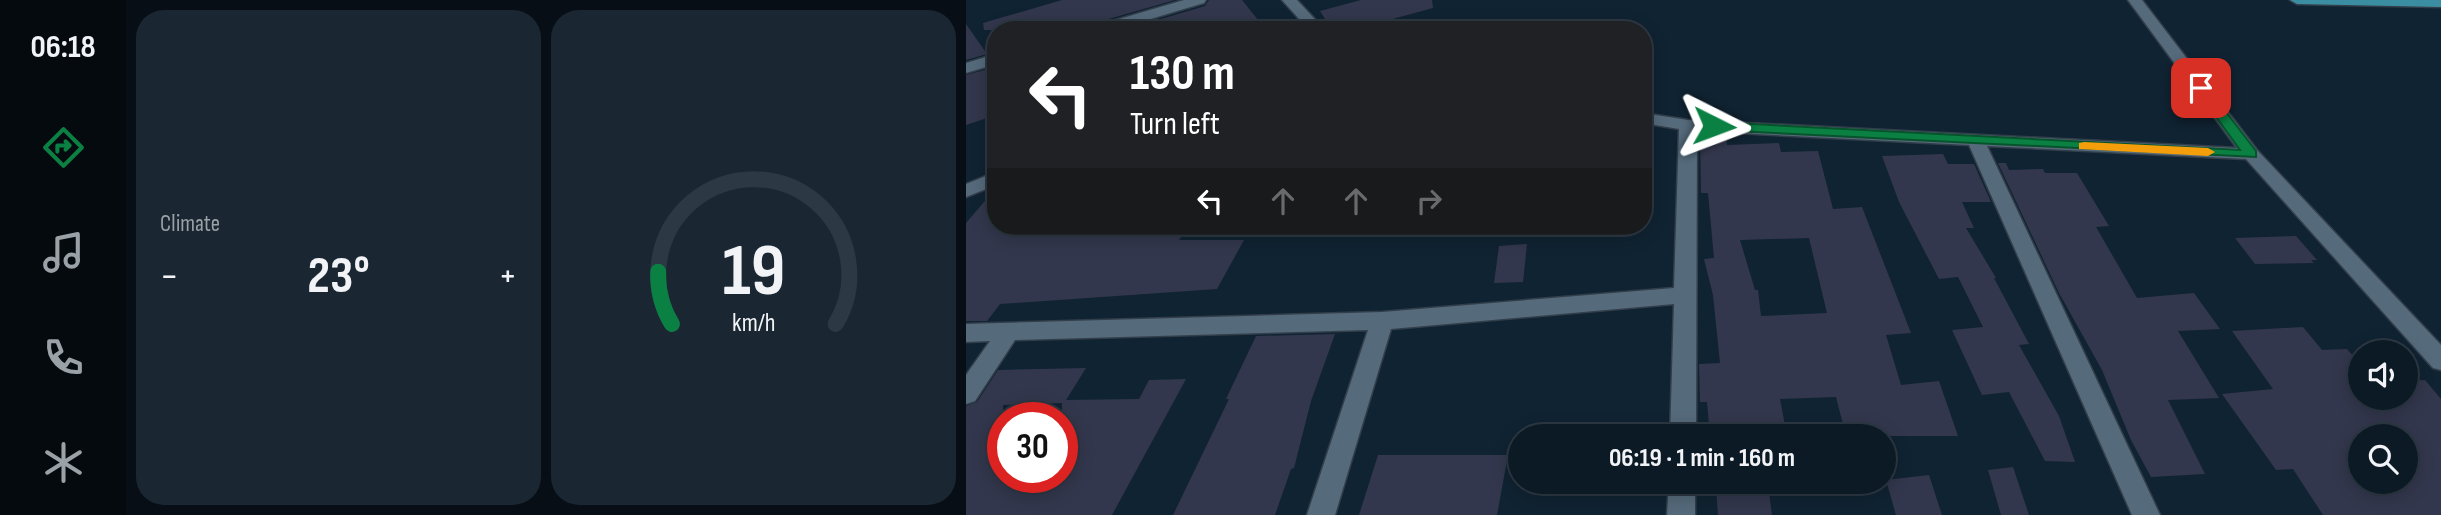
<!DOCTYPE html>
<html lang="en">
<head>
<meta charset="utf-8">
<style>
  body { margin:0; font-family:"Sofia Sans Condensed",sans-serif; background:#1a2732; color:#f1f3f6; height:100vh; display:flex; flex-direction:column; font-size:26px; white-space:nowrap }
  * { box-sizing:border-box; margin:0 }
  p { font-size:23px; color:#9aa1a7 }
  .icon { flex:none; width:38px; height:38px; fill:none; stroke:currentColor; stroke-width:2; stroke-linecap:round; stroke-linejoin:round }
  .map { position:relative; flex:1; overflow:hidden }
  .drawer { display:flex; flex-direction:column; gap:10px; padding:10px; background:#070e15; width:840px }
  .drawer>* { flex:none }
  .top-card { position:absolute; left:21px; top:21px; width:665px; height:214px; border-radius:28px; box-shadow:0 4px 18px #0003,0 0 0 2px #2c3843; background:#202124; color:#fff; overflow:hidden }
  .fabs { position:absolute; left:1382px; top:340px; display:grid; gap:14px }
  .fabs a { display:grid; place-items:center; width:70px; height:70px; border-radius:50%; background:#0c1a26; box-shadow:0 4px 18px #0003,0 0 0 2px #2c3843; font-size:35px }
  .speed { position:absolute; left:21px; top:402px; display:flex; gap:14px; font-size:35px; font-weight:700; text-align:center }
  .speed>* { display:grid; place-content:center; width:91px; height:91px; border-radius:50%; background:#0c1a26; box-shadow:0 4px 18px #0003,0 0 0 2px #2c3843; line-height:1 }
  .speed .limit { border:10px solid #d22; background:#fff; color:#111 }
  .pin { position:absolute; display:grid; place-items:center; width:60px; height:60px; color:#fff; margin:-30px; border-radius:14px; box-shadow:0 4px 10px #0006 }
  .me { position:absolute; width:77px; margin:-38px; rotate:93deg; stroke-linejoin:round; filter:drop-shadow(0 0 5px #0008) }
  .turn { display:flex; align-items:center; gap:24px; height:147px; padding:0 28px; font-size:32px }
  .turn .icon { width:91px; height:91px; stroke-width:2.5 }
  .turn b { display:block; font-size:49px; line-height:60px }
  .lanes { display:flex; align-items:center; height:66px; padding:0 28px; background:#0003; justify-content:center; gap:35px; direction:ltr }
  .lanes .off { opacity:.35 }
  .big { font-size:52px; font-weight:700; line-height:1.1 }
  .drawer .card { flex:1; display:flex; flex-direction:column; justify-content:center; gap:10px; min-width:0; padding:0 24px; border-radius:28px; background:#1a2732 }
  .drawer .dial { align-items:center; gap:0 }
  .dial svg { height:182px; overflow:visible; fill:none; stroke:#2c3843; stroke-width:7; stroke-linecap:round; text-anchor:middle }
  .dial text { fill:#f1f3f6; stroke:none }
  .heat { display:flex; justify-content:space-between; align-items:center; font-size:38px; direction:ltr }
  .drawer .tiles { flex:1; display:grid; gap:10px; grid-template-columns:repeat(2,1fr) }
  .trip { position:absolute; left:542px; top:424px; width:388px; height:70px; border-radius:35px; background:#0c1a26; box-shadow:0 4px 18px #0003,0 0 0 2px #2c3843; font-weight:700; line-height:70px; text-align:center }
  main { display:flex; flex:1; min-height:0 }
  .menu { display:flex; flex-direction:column; width:126px; justify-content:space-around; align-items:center; background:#050a0f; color:#9aa1a7 }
  .menu .icon { width:49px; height:49px }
  .menu .selected { color:#0b8043 }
  .menu b { font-size:32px; color:#f1f3f6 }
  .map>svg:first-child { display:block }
  .building { fill:#33374d; fill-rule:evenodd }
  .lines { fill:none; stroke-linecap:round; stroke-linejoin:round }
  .minor-casing { stroke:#323e4a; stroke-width:3 }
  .major-casing { stroke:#323e4a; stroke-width:3 }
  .minor { fill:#556a7b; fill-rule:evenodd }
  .major { fill:#3b8ea1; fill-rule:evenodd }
  .route { fill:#0b8043; stroke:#07532c; stroke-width:2 }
  .slow { fill:#f59e0b }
</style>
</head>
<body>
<main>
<nav class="menu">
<b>06:18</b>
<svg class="icon selected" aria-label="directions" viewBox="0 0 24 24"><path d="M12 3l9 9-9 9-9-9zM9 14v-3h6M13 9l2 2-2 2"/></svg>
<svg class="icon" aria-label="music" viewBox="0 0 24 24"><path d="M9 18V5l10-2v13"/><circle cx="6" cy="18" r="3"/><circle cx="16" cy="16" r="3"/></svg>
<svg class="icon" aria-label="phone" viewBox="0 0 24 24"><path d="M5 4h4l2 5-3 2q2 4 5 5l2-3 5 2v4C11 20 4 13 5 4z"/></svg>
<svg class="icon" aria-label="climate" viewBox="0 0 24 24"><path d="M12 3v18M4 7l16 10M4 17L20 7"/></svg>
</nav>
<section class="drawer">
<div class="tiles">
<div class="card"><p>Climate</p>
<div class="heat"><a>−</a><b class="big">23°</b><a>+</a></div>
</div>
<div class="card dial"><svg viewBox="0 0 100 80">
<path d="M14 69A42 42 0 1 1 86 69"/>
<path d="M14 69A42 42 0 0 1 8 46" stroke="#0b8043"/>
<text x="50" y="56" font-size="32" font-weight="700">19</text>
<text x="50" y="72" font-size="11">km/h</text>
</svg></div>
</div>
</section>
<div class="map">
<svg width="1475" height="515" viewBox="0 0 1475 515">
  <rect width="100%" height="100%" fill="#102332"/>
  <path class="building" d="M96,0h113l-84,24 -3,6h-104l-1,-7z
    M243,0h33l24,30h-142l81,-24z
    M395,0h71l1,8 -81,22h-20l-12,-19z
    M0,24l21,30 -21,6z
    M30,67v48l-30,10v-50z
    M734,134l26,1 1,10 52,-2 2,9 37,-1 15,58 29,-2 49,126 -25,2 15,50 38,-4 19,55h-112l-10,-39 -56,2 7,37h-77l-3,-34h-7l-1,-38 21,-1 -7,-68 -9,-36 10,-1 -6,-65h-7zM843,238l18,75 -66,3 -3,-26h-3l-15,-50z
    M977,154l5,10h26l17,38h-29l12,26h-8l30,50h-2l35,66 -10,1 40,71 16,46 -30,-1 -36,-69 -27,3 -30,-65 31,-3 -25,-50 -19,2 -40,-77 -17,-46z
    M1032,163h8l3,7 34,-1 2,4h32l32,53 -13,1 41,71 57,-5 26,36 -42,2 41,67 -51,2 37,74 -54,3 -20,-37 -29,-70 -43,-77z
    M30,188v38h95l-6,10 100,-5 -6,9h65l-27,49 -217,15 -13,17h-21v-98z
    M1330,236l21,24h-6l3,3 -59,1 -20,-26z
    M561,244l-4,38 -29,1 5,-37z
    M1337,327l19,23 25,-1 14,16v32h45v-16l19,-1 16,19v116h-118l-30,-46 -17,1 -54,-76 51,-5 -41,-58zM1395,436h45v45h-45z
    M369,334l-24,67 -17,67 -3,1 -16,46h-102l56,-116h-3l30,-63z
    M120,368l-20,32 73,-1 10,-19 37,-1 -74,136h-146v-109l11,-4 21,-32zM96,403v75h-59v-73z
    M412,455h130l-11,60h-138z
    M1047,467l16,48h-28l-13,-45z
    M963,475l13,40h-46l-10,-35z
    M802,485l4,30h-54l-2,-27z"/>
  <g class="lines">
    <defs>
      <path id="minor" d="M218,0h22l-2,3 -90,27h-24l2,-3z
        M316,0h15l28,30h-16z
        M1162,0h14l115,150 184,195v25l-8,-2 -187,-209 -259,-13 173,369h-28l-163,-370 -272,-14 -1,305h-26l4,-132 -283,25 -56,186h-28l61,-185 -353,10 -40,61 -9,3v-29l24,-34 -24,1v-18l416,-12 292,-24 5,-159 -36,-6v-10l45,7 549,28z
        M30,54v10l-30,9v-10z
        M30,172v13l-30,12v-13z
        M703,481h26v34h-28z"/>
      <path id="major" d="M1324,0h151v7l-144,-3z"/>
    </defs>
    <use href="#minor" class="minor-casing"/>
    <use href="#major" class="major-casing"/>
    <use href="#minor" class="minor"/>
    <use href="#major" class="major"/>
  </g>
  <path class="route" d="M1235,84l5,2 50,65v6l-542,-27 -7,-4 7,-4 526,28 -45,-62z"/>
  <path class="slow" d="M1118,142l124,6 7,4 -7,4 -129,-7v-6z"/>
</svg>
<div class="fabs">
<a><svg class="icon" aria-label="sound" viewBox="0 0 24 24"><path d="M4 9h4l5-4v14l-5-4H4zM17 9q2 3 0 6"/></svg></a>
<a><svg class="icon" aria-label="search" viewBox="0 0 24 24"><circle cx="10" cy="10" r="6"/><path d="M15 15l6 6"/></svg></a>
</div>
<div class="speed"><div class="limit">30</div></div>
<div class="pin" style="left:1235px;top:88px;background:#d93025"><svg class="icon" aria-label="arrive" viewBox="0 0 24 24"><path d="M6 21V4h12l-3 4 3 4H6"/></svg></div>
<svg class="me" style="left:748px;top:126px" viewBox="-20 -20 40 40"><path d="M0-17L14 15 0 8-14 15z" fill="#0b8043" stroke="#fff" stroke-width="4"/></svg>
<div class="trip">06:19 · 1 min · 160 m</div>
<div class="top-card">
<div class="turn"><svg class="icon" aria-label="left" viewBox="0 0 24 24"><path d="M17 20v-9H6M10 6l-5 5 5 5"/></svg><div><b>130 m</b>Turn left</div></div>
<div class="lanes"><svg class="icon" aria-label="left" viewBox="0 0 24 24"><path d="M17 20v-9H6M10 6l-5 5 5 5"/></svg><svg class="icon off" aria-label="ahead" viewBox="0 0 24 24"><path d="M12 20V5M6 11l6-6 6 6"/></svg><svg class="icon off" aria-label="ahead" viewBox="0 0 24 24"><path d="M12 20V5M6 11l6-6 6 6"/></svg><svg class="icon off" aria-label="right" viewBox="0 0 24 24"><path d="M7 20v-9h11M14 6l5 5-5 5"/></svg></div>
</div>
</div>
</main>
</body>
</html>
